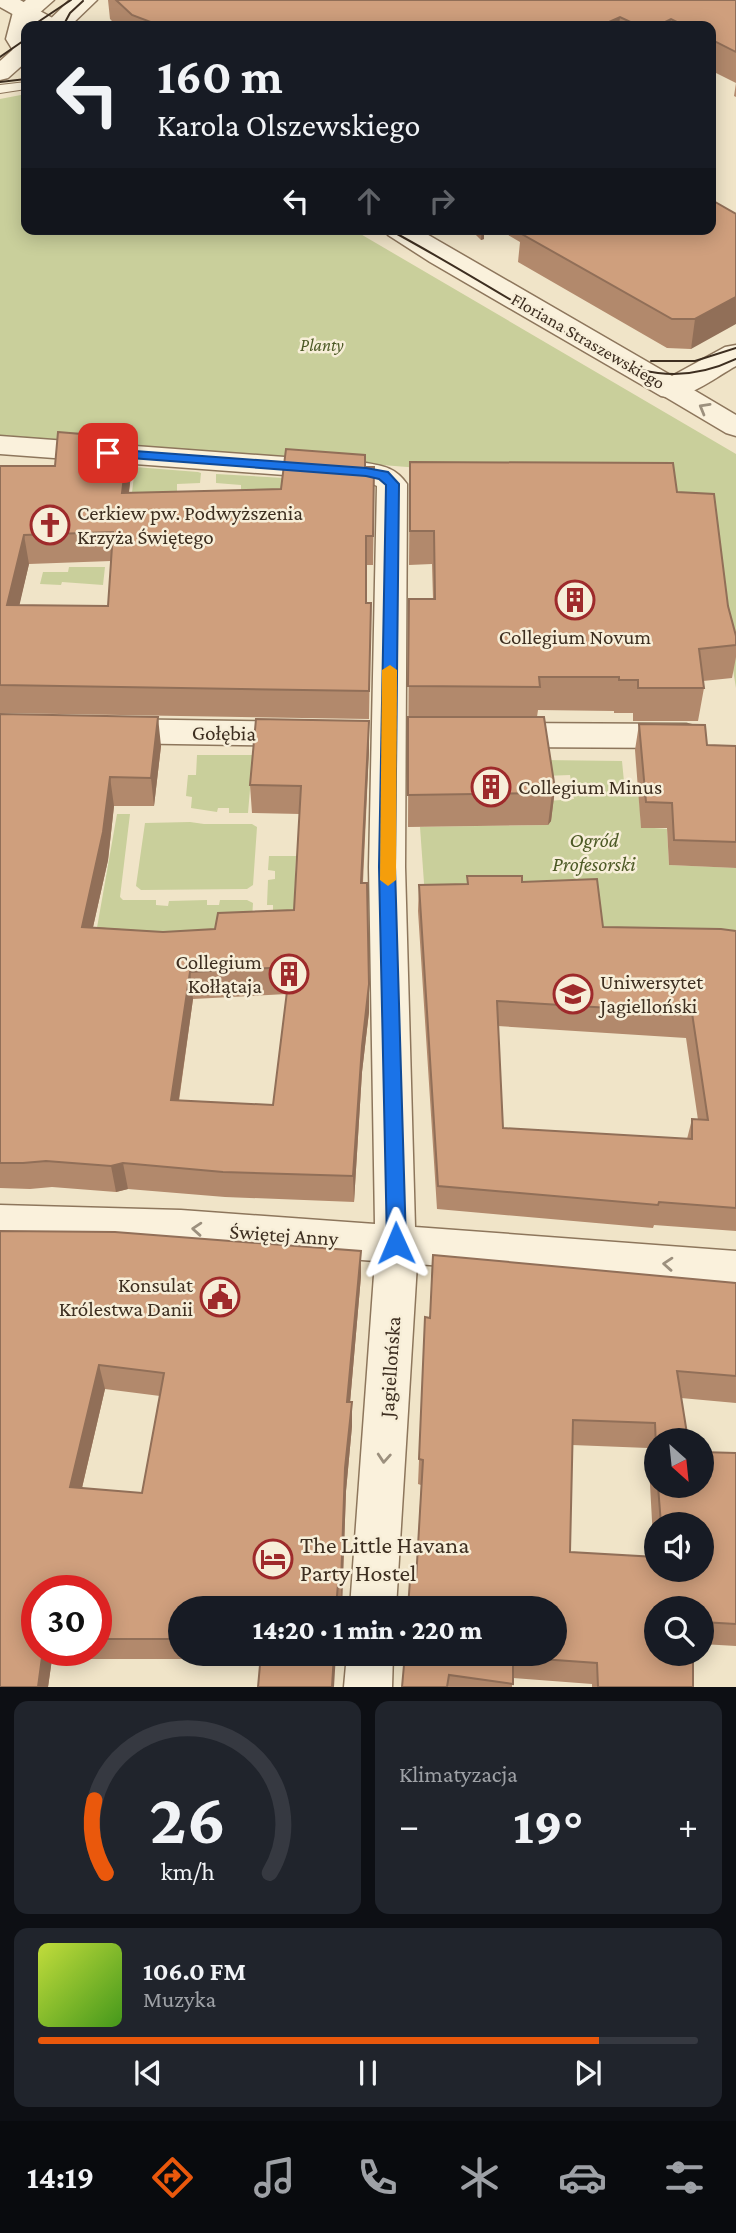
<!DOCTYPE html>
<html lang="pl">
<head>
<meta charset="utf-8">
<style>
  body { margin:0; font-family:"Crimson Pro",serif; background:#20242c; color:#f1f3f6; height:100vh; display:flex; flex-direction:column; font-size:26px; white-space:nowrap }
  * { box-sizing:border-box; margin:0 }
  p { font-size:23px; color:#9ea1a6 }
  .icon { flex:none; width:38px; height:38px; fill:none; stroke:currentColor; stroke-width:2; stroke-linecap:round; stroke-linejoin:round }
  .map { position:relative; height:1687px; overflow:hidden }
  .side { display:flex; flex-direction:column; gap:14px; padding:14px; background:#0d0f14; flex:1 }
  .side>* { flex:none }
  .guide { position:absolute; left:21px; top:21px; width:695px; height:214px; border-radius:14px; box-shadow:0 4px 18px #0003; background:#171b24; color:#f1f3f6; overflow:hidden }
  .needle { width:46px; rotate:153deg }
  .controls { position:absolute; left:644px; top:1428px; display:grid; gap:14px }
  .controls a { display:grid; place-items:center; width:70px; height:70px; border-radius:50%; background:#171b24; box-shadow:0 4px 18px #0003; font-size:35px }
  .speed { position:absolute; left:21px; top:1575px; display:flex; gap:14px; font-size:35px; font-weight:700; text-align:center }
  .speed>* { display:grid; place-content:center; width:91px; height:91px; border-radius:50%; background:#171b24; box-shadow:0 4px 18px #0003; line-height:1 }
  .speed .limit { border:10px solid #d22; background:#fff; color:#111 }
  .pin { position:absolute; display:grid; place-items:center; width:60px; height:60px; color:#fff; margin:-30px; border-radius:14px; box-shadow:0 4px 10px #0006 }
  .me { position:absolute; width:77px; margin:-38px; rotate:359deg; stroke-linejoin:round; filter:drop-shadow(0 0 5px #0008) }
  .turn { display:flex; align-items:center; gap:24px; height:147px; padding:0 21px; font-size:32px }
  .turn .icon { width:91px; height:91px; stroke-width:2.5 }
  .turn b { display:block; font-size:49px; line-height:60px }
  .lanes { display:flex; align-items:center; height:66px; padding:0 21px; background:#0003; justify-content:center; gap:35px; direction:ltr }
  .lanes .off { opacity:.35 }
  .big { font-size:52px; font-weight:800; line-height:1.1 }
  .side .tile { flex:1; display:flex; flex-direction:column; justify-content:center; gap:10px; min-width:0; padding:0 24px; border-radius:14px; background:#20242c }
  .side .dial { align-items:center; gap:0 }
  .dial svg { height:182px; overflow:visible; fill:none; stroke:#363941; stroke-width:7; stroke-linecap:round; text-anchor:middle }
  .dial text { fill:#f1f3f6; stroke:none }
  .song { display:flex; align-items:center; gap:21px }
  .cover { width:84px; height:84px; border-radius:10px; background:linear-gradient(135deg,hsl(70 70% 55%),hsl(100 70% 35%)) }
  .played { height:7px; border-radius:4px; background:linear-gradient(90deg,#ea580c 85%,#363941 85%) }
  .keys { display:flex; justify-content:space-around; direction:ltr }
  .heat { display:flex; justify-content:space-between; align-items:center; font-size:38px; direction:ltr }
  .side .tiles { flex:1; display:grid; gap:14px; grid-template-columns:1fr 1fr }
  .tile:last-child { grid-column:span 2 }
  .trip { position:absolute; left:168px; top:1596px; width:399px; height:70px; border-radius:35px; background:#171b24; box-shadow:0 4px 18px #0003; font-weight:800; line-height:70px; text-align:center }
  .tab-bar { display:flex; height:112px; justify-content:space-around; align-items:center; background:#090b0e; color:#9ea1a6 }
  .tab-bar .icon { width:49px; height:49px }
  .tab-bar .active { color:#ea580c }
  .tab-bar b { font-size:32px; color:#f1f3f6 }
  .map>svg:first-child { display:block }
  .green { fill:#c9cf9b }
  .lines { fill:none; stroke-linecap:round; stroke-linejoin:round }
  .service-casing { stroke:#8d765c; stroke-width:2 }
  .minor-casing { stroke:#8d765c; stroke-width:3 }
  .tertiary-casing { stroke:#8d765c; stroke-width:3 }
  .service { fill:#faf1dc; fill-rule:evenodd }
  .minor { fill:#faf1dc; fill-rule:evenodd }
  .tertiary { fill:#faf1dc; fill-rule:evenodd }
  .tram { stroke:#3d2e20; stroke-width:2 }
  .wall { fill:#b2896c; fill-rule:evenodd }
  .shaded-wall { fill:#916f58 }
  .building { fill:#cf9f7d; stroke:#916f58; stroke-width:2; fill-rule:evenodd }
  .oneway { stroke:#9c907e }
  .route { fill:#1a73e8; stroke:#114b97; stroke-width:2 }
  .slow { fill:#f59e0b }
  .labels { text-anchor:middle; stroke-width:5; stroke-linejoin:round; paint-order:stroke }
  .far-street-label { font-size:18px; fill:#3d2e20; stroke:#f7eed8 }
  .far-park-label { font-size:18px; font-style:italic; fill:#4d5a26; stroke:#f7eed8 }
  .poi-label { font-size:21px; fill:#3d2e20; stroke:#f7eed8; text-anchor:start }
  .street-label { font-size:21px; fill:#3d2e20; stroke:#f7eed8 }
  .park-label { font-size:21px; font-style:italic; fill:#4d5a26; stroke:#f7eed8 }
  .near-poi-label { font-size:24px; fill:#3d2e20; stroke:#f7eed8; text-anchor:start }
</style>
</head>
<body>
<div class="map">
<svg width="736" height="1687" viewBox="0 0 736 1687">
  <rect width="100%" height="100%" fill="#f0e4c8"/>
  <path class="green" d="M26,94v135h326l384,225v234l-30,-184 -286,-36 -420,-33v-336z
    M135,467l63,5 3,1 -1,10 -23,1v8l-46,9z
    M216,474l68,4 -4,39 -39,-24v-8l-25,-2z
    M69,567h36l-2,18 -41,-3 -1,3 -21,-1 3,-12h25z
    M197,755h56l-5,58h-19v-5h-11l-1,4 -26,-4 1,-11 -6,-1 2,-21h8z
    M542,760l80,1 3,31h14l2,35 26,2 2,36 67,3v94l-310,-51 -6,-84 128,-2v-24l26,-2 -4,-24 -26,1z
    M117,814h13l-10,83 3,3h33v5l12,1 1,-5 38,-1v5h12l1,-5h27l6,3 -2,32 -156,4z
    M190,822l14,2h48l5,3 -4,58 -6,4 -106,1 -5,-4 9,-63z
    M269,856h27l-3,78 -20,-19v-10h-6l1,-25 7,-1v-8l-7,-1z"/>
  <g class="lines">
    <defs>
      <path id="service" d="M26,82v7l-26,4v-8z"/>
      <path id="minor" d="M0,0h20l38,21 3,5h-27l-34,-19z
        M26,43v19l-18,16 -8,2v-19l18,-16z
        M672,380l10,3 54,32v21l-10,-3 -64,-38 -4,-6 4,-6z
        M0,436l366,27c18,3 30,5 41,21l-2,383 10,360 321,24v38l-319,-25 -21,344h-46l25,-347 -194,-15 -181,-5v-36l181,5 194,14 -6,-357 8,-381 -11,-5 -366,-27z
        M112,719l189,3 12,3 5,9 -5,9 -12,3 -189,-3 -12,-3 -5,-9 5,-9z
        M500,723l186,1 12,3 5,9 -5,9 -12,3 -186,-1 -12,-3 -5,-9 5,-9z
        M347,1654h46l-1,33h-48z"/>
      <path id="tertiary" d="M26,0h28l-17,15 -3,11h-8v34l-9,-3 -11,-18 7,-27z
        M70,0h27l-27,26h-27z
        M384,229h34l254,147 53,-29 11,-2v21c-22,12 -50,36 -75,30l-231,-134 -42,-27z"/>
    </defs>
    <use href="#service" class="service-casing"/>
    <use href="#minor" class="minor-casing"/>
    <use href="#tertiary" class="tertiary-casing"/>
    <use href="#service" class="service"/>
    <use href="#minor" class="minor"/>
    <use href="#tertiary" class="tertiary"/>
    <path class="tram" d="M32,26l39,-26
      M63,26l7,-13 13,-12
      M0,57l26,-18
      M0,82l26,-3
      M388,229c54,29 106,61 158,92 31,18 61,40 96,49 32,8 65,3 94,-11
      M651,361h44l41,-13"/>
  </g>
  <path class="wall" d="M108,0h628v97l-2,-1 2,-13 -26,-13v-44h-593l-7,-7z
    M736,214l-45,135 -24,-1 -149,-86 2,-20 -22,-13h212z
    M470,229h14v10l-3,1z
    M129,438l3,28 -3,27 152,-4 84,-22 9,29 -1,69h-7v38h5l-2,116 -369,-6v-247h55zM111,561l-3,45 -89,-1 10,-41z
    M410,462l267,30 51,114 8,30v21l-4,21 -29,3 1,7 -6,33h-65v-8h-19v-2l-76,-1 -1,7 18,72 -4,32 -3,4 -140,2 1,-228h24l-1,-35 -23,1z
    M0,714l161,32 -7,60h-40l-6,54 -15,67 70,5 52,-3 79,-19 6,-96 -48,-1 -2,-28 119,-35 -6,133 6,101v28l-7,60 -8,130 -129,-5 -97,-8 -12,3 -64,-5 -22,2 -30,-1zM287,994l-14,111 -94,-4 14,-102z
    M639,724l68,21 29,1v122l-67,-3 -2,-37h-26l-6,-78z
    M467,876l55,6 81,45 133,4v300l-82,-6 -1,3 -216,-19 -19,-298 1,-26 48,-1zM498,1026l188,12 12,82 -6,-1 -5,20 -184,-11z
    M0,1231l115,1 246,19v25l-11,126h2v24l-6,65 -4,114h-3l-1,3h-158v46h11v5h-139l-4,28h-48zM105,1389l55,7 -18,97 -60,-5zM37,1591h59v59h-59z
    M736,1283v120l-55,-5 -25,42v46h46l34,-33v193l-34,-2v-36h-46l37,79h-101v-3l-79,-6 -1,9h-110l14,-107 5,-95 -3,-1 7,-167 5,1zM572,1445l76,3 6,109 -84,-5zM656,1524h46l-46,46z"/>
  <path class="shaded-wall" d="M620,17l-1,9h-19z
    M671,19l-1,7h-13z
    M482,229h2v10l-3,1z
    M736,297v27l-45,25 4,-30z
    M129,438l3,28 -7,56 -3,-29z
    M24,535l5,29 -16,69 -6,-28z
    M158,717l3,29 -7,60 -3,-28z
    M369,721v29l-8,160v-27z
    M110,777l4,29 -6,54 -21,94 -5,-27z
    M555,789l-4,32 -3,4 4,-32z
    M190,972l3,27 -18,127 -4,-26z
    M369,984v28l-7,60 -8,130 -1,-26 9,-130z
    M123,1163l5,26 -12,3 -5,-26z
    M361,1251v25l-13,150 -1,-24z
    M99,1365l6,24 -28,120 -7,-22z
    M352,1402v24l-6,65 -4,114 -1,-21 4,-116z
    M338,1584v24h-2z
    M43,1650h6l3,9 -4,28h-10z
    M334,1654h2l-2,33h-2z"/>
  <path class="building" d="M116,0h620v52l-26,-13v-13h-25l-14,-7 -14,7h-18l-19,-9 -20,9h-439l-29,-11z
    M710,199l26,15v83l-41,22h-23l-152,-86 7,-4h183z
    M58,432l71,6 -7,55 159,-4 5,-40 79,6v12h9l-1,69h-7v67h5l-2,88 -369,-6v-219h55zM113,532l-5,74 -101,-1 17,-70z
    M410,462l263,1 4,29 37,2 14,112 8,30v9l-37,4 5,39h-66v-8h-19v-3h-80l1,10 -132,-1 1,-87h26l-1,-68h-24z
    M0,714l158,3 -7,61 -41,-1 -7,55 -21,95 81,5 52,-3 3,-16 76,-3 7,-124 -51,-1 6,-66 113,2 -8,162h6l2,101 -7,62 -9,130 -130,-4 -100,-9 -12,3 -65,-5 -23,2h-23zM290,967l-17,138 -102,-5 19,-128z
    M408,717h136l11,72 -3,4 -144,2z
    M639,724l66,1 2,20 29,1v96l-62,-2 -2,-37 -26,-1z
    M467,876h55v6l75,-3 6,48 118,2 15,2v277l-77,-6 -1,3 -220,-19 -19,-301 49,-1zM497,1001l195,12 16,107 -16,-1v20l-189,-11z
    M0,1231l115,1 246,19 -14,151h5l-7,66 -4,116h-3l-2,24h-156v31h-84v-48h-59v59h6l-5,37h-38zM99,1365l65,8 -22,120 -72,-6z
    M433,1255l303,28v93l-59,-5 11,69h-32v7l-1,-24 -82,-3 -3,132 86,5v13h46v-46h-41l-3,-38h44v-34l34,1v171l-34,-2v-14h-46v46h37v33h-95l-1,-24 -84,-6v27l-64,-9 -2,12h-45l3,-33h150v-46h-147l2,-28h6l7,-120 -4,-1 6,-142 5,1z
    M261,1654h73l-2,33h-74z"/>
  <defs><path id="oneway-chevron" d="M-2-3.5L2.5 0L-2 3.5" fill="none" stroke-width="1.6" stroke-linecap="round" stroke-linejoin="round" transform="scale(1.75)"/></defs>
  <g class="oneway">
    <use href="#oneway-chevron" transform="translate(704 408) rotate(-150)"/>
    <use href="#oneway-chevron" transform="translate(197 1229) rotate(-176)"/>
    <use href="#oneway-chevron" transform="translate(668 1264) rotate(-176)"/>
    <use href="#oneway-chevron" transform="translate(384 1458) rotate(94)"/>
  </g>
  <path class="route" d="M108,449l258,19 22,4 11,12 -4,383 11,376 -3,6 -7,3 -6,-3 -3,-6 -8,-376 7,-382 -7,-6 -13,-3 -262,-20 -2,-3z"/>
  <path class="slow" d="M390,665l7,5 -1,210 -8,6 -8,-6 2,-210z"/>
  <defs>
    <symbol id="church-ring" viewBox="-11 -11 22 22"><circle r="9.5" fill="#f7eed8" stroke="#9e2a2b" stroke-width="1.5"/><path d="M-1.2-6h2.4v3.5h3.3v2.4h-3.3V6h-2.4V-.1h-3.3v-2.4h3.3Z" fill="#9e2a2b"/></symbol>
    <symbol id="building-ring" viewBox="-11 -11 22 22"><circle r="9.5" fill="#f7eed8" stroke="#9e2a2b" stroke-width="1.5"/><path d="M-4-6H4V6H1V3H-1V6H-4ZM-2.5-4.3h1.7v1.8h-1.7ZM.8-4.3h1.7v1.8H.8ZM-2.5-1h1.7V.8h-1.7ZM.8-1h1.7V.8H.8Z" fill="#9e2a2b"/></symbol>
    <symbol id="university-ring" viewBox="-11 -11 22 22"><circle r="9.5" fill="#f7eed8" stroke="#9e2a2b" stroke-width="1.5"/><path d="M0-5L7-2L0 1L-7-2ZM-4 1L0 2.5L4 1V4Q0 6-4 4Z" fill="#9e2a2b"/></symbol>
    <symbol id="civic-ring" viewBox="-11 -11 22 22"><circle r="9.5" fill="#f7eed8" stroke="#9e2a2b" stroke-width="1.5"/><path d="M-.6-6.5H3V-4.5H.6V-3L4-1V1h2V6H-6V1h2V-1L-.6-3ZM-1.2 2.5V6h2.4V2.5Z" fill="#9e2a2b"/></symbol>
    <symbol id="hotel-ring" viewBox="-11 -11 22 22"><circle r="9.5" fill="#f7eed8" stroke="#9e2a2b" stroke-width="1.5"/><path d="M-6-4.5h1.5V1H6V5H4.5V3h-9V5H-6ZM-4 0a1.8 1.8 0 1 1 3.6 0ZM.5 0V-2.5h3Q6-2.5 6 0Z" fill="#9e2a2b"/></symbol>
  </defs>
  <g fill-rule="evenodd">
    <use href="#church-ring" x="28" y="503" width="44" height="44"/>
    <use href="#building-ring" x="553" y="578" width="44" height="44"/>
    <use href="#building-ring" x="469" y="765" width="44" height="44"/>
    <use href="#building-ring" x="267" y="952" width="44" height="44"/>
    <use href="#university-ring" x="551" y="972" width="44" height="44"/>
    <use href="#civic-ring" x="198" y="1275" width="44" height="44"/>
    <use href="#hotel-ring" x="251" y="1537" width="44" height="44"/>
  </g>
  <g class="labels">
    <g class="far-street-label">
      <text transform="translate(588 341) rotate(30)" y="6">Floriana Straszewskiego</text>
    </g>
    <g class="far-park-label">
      <text x="322" y="351">Planty</text>
    </g>
    <g class="poi-label">
      <text x="77" y="520">Cerkiew pw. Podwyższenia<tspan x="77" dy="24">Krzyża Świętego</tspan></text>
      <text x="575" y="644" text-anchor="middle">Collegium Novum</text>
      <text x="518" y="794">Collegium Minus</text>
      <text x="262" y="969" text-anchor="end">Collegium<tspan x="262" dy="24">Kołłątaja</tspan></text>
      <text x="600" y="989">Uniwersytet<tspan x="600" dy="24">Jagielloński</tspan></text>
      <text x="193" y="1292" text-anchor="end">Konsulat<tspan x="193" dy="24">Królestwa Danii</tspan></text>
    </g>
    <g class="street-label">
      <text transform="translate(224 733) rotate(1)" y="7">Gołębia</text>
      <text transform="translate(284 1235) rotate(4)" y="7">Świętej Anny</text>
      <text transform="translate(390 1367) rotate(-86)" y="7">Jagiellońska</text>
    </g>
    <g class="park-label">
      <text x="594" y="847">Ogród<tspan x="594" dy="24">Profesorski</tspan></text>
    </g>
    <g class="near-poi-label">
      <text x="300" y="1553">The Little Havana<tspan x="300" dy="28">Party Hostel</tspan></text>
    </g>
  </g>
</svg>
<div class="controls">
<a><svg class="needle" viewBox="-14 -14 28 28"><path d="M0-13l5 13h-10z" fill="#e53935"/><path d="M0 13l5-13h-10z" fill="#9ea1a6"/></svg></a>
<a><svg class="icon" aria-label="sound" viewBox="0 0 24 24"><path d="M4 9h4l5-4v14l-5-4H4zM17 9q2 3 0 6"/></svg></a>
<a><svg class="icon" aria-label="search" viewBox="0 0 24 24"><circle cx="10" cy="10" r="6"/><path d="M15 15l6 6"/></svg></a>
</div>
<div class="speed"><div class="limit">30</div></div>
<div class="pin" style="left:108px;top:453px;background:#d93025"><svg class="icon" aria-label="arrive" viewBox="0 0 24 24"><path d="M6 21V4h12l-3 4 3 4H6"/></svg></div>
<svg class="me" style="left:396px;top:1243px" viewBox="-20 -20 40 40"><path d="M0-17L14 15 0 8-14 15z" fill="#1a73e8" stroke="#fff" stroke-width="4"/></svg>
<div class="trip">14:20 · 1 min · 220 m</div>
<div class="guide">
<div class="turn"><svg class="icon" aria-label="left" viewBox="0 0 24 24"><path d="M17 20v-9H6M10 6l-5 5 5 5"/></svg><div><b>160 m</b>Karola Olszewskiego</div></div>
<div class="lanes"><svg class="icon" aria-label="left" viewBox="0 0 24 24"><path d="M17 20v-9H6M10 6l-5 5 5 5"/></svg><svg class="icon off" aria-label="ahead" viewBox="0 0 24 24"><path d="M12 20V5M6 11l6-6 6 6"/></svg><svg class="icon off" aria-label="right" viewBox="0 0 24 24"><path d="M7 20v-9h11M14 6l5 5-5 5"/></svg></div>
</div>
</div>
<section class="side">
<div class="tiles">
<div class="tile dial"><svg viewBox="0 0 100 80">
<path d="M14 69A42 42 0 1 1 86 69"/>
<path d="M14 69A42 42 0 0 1 9 37" stroke="#ea580c"/>
<text x="50" y="56" font-size="32" font-weight="700">26</text>
<text x="50" y="72" font-size="11">km/h</text>
</svg></div>
<div class="tile"><p>Klimatyzacja</p>
<div class="heat"><a>−</a><b class="big">19°</b><a>+</a></div>
</div>
<div class="tile">
<div class="song"><i class="cover"></i><div><b>106.0 FM</b><p>Muzyka</p></div></div>
<div class="played"></div>
<div class="keys"><svg class="icon" aria-label="previous" viewBox="0 0 24 24"><path d="M18 5L8 12l10 7zM5 5v14"/></svg><svg class="icon" aria-label="pause" viewBox="0 0 24 24"><path d="M8 5v14M16 5v14"/></svg><svg class="icon" aria-label="next" viewBox="0 0 24 24"><path d="M6 5l10 7-10 7zM19 5v14"/></svg></div>
</div>
</div>
</section>
<nav class="tab-bar">
<b>14:19</b>
<svg class="icon active" aria-label="directions" viewBox="0 0 24 24"><path d="M12 3l9 9-9 9-9-9zM9 14v-3h6M13 9l2 2-2 2"/></svg>
<svg class="icon" aria-label="music" viewBox="0 0 24 24"><path d="M9 18V5l10-2v13"/><circle cx="6" cy="18" r="3"/><circle cx="16" cy="16" r="3"/></svg>
<svg class="icon" aria-label="phone" viewBox="0 0 24 24"><path d="M5 4h4l2 5-3 2q2 4 5 5l2-3 5 2v4C11 20 4 13 5 4z"/></svg>
<svg class="icon" aria-label="climate" viewBox="0 0 24 24"><path d="M12 3v18M4 7l16 10M4 17L20 7"/></svg>
<svg class="icon" aria-label="car" viewBox="0 0 24 24"><path d="M5 17H2v-5l4-1 3-4h7l3 4 3 1v5h-3M9 17h6M6 11h13"/><circle cx="7" cy="17" r="2"/><circle cx="17" cy="17" r="2"/></svg>
<svg class="icon" aria-label="filters" viewBox="0 0 24 24"><path d="M4 7h16M4 17h16"/><circle cx="9" cy="7" r="2"/><circle cx="15" cy="17" r="2"/></svg>
</nav>
</body>
</html>
